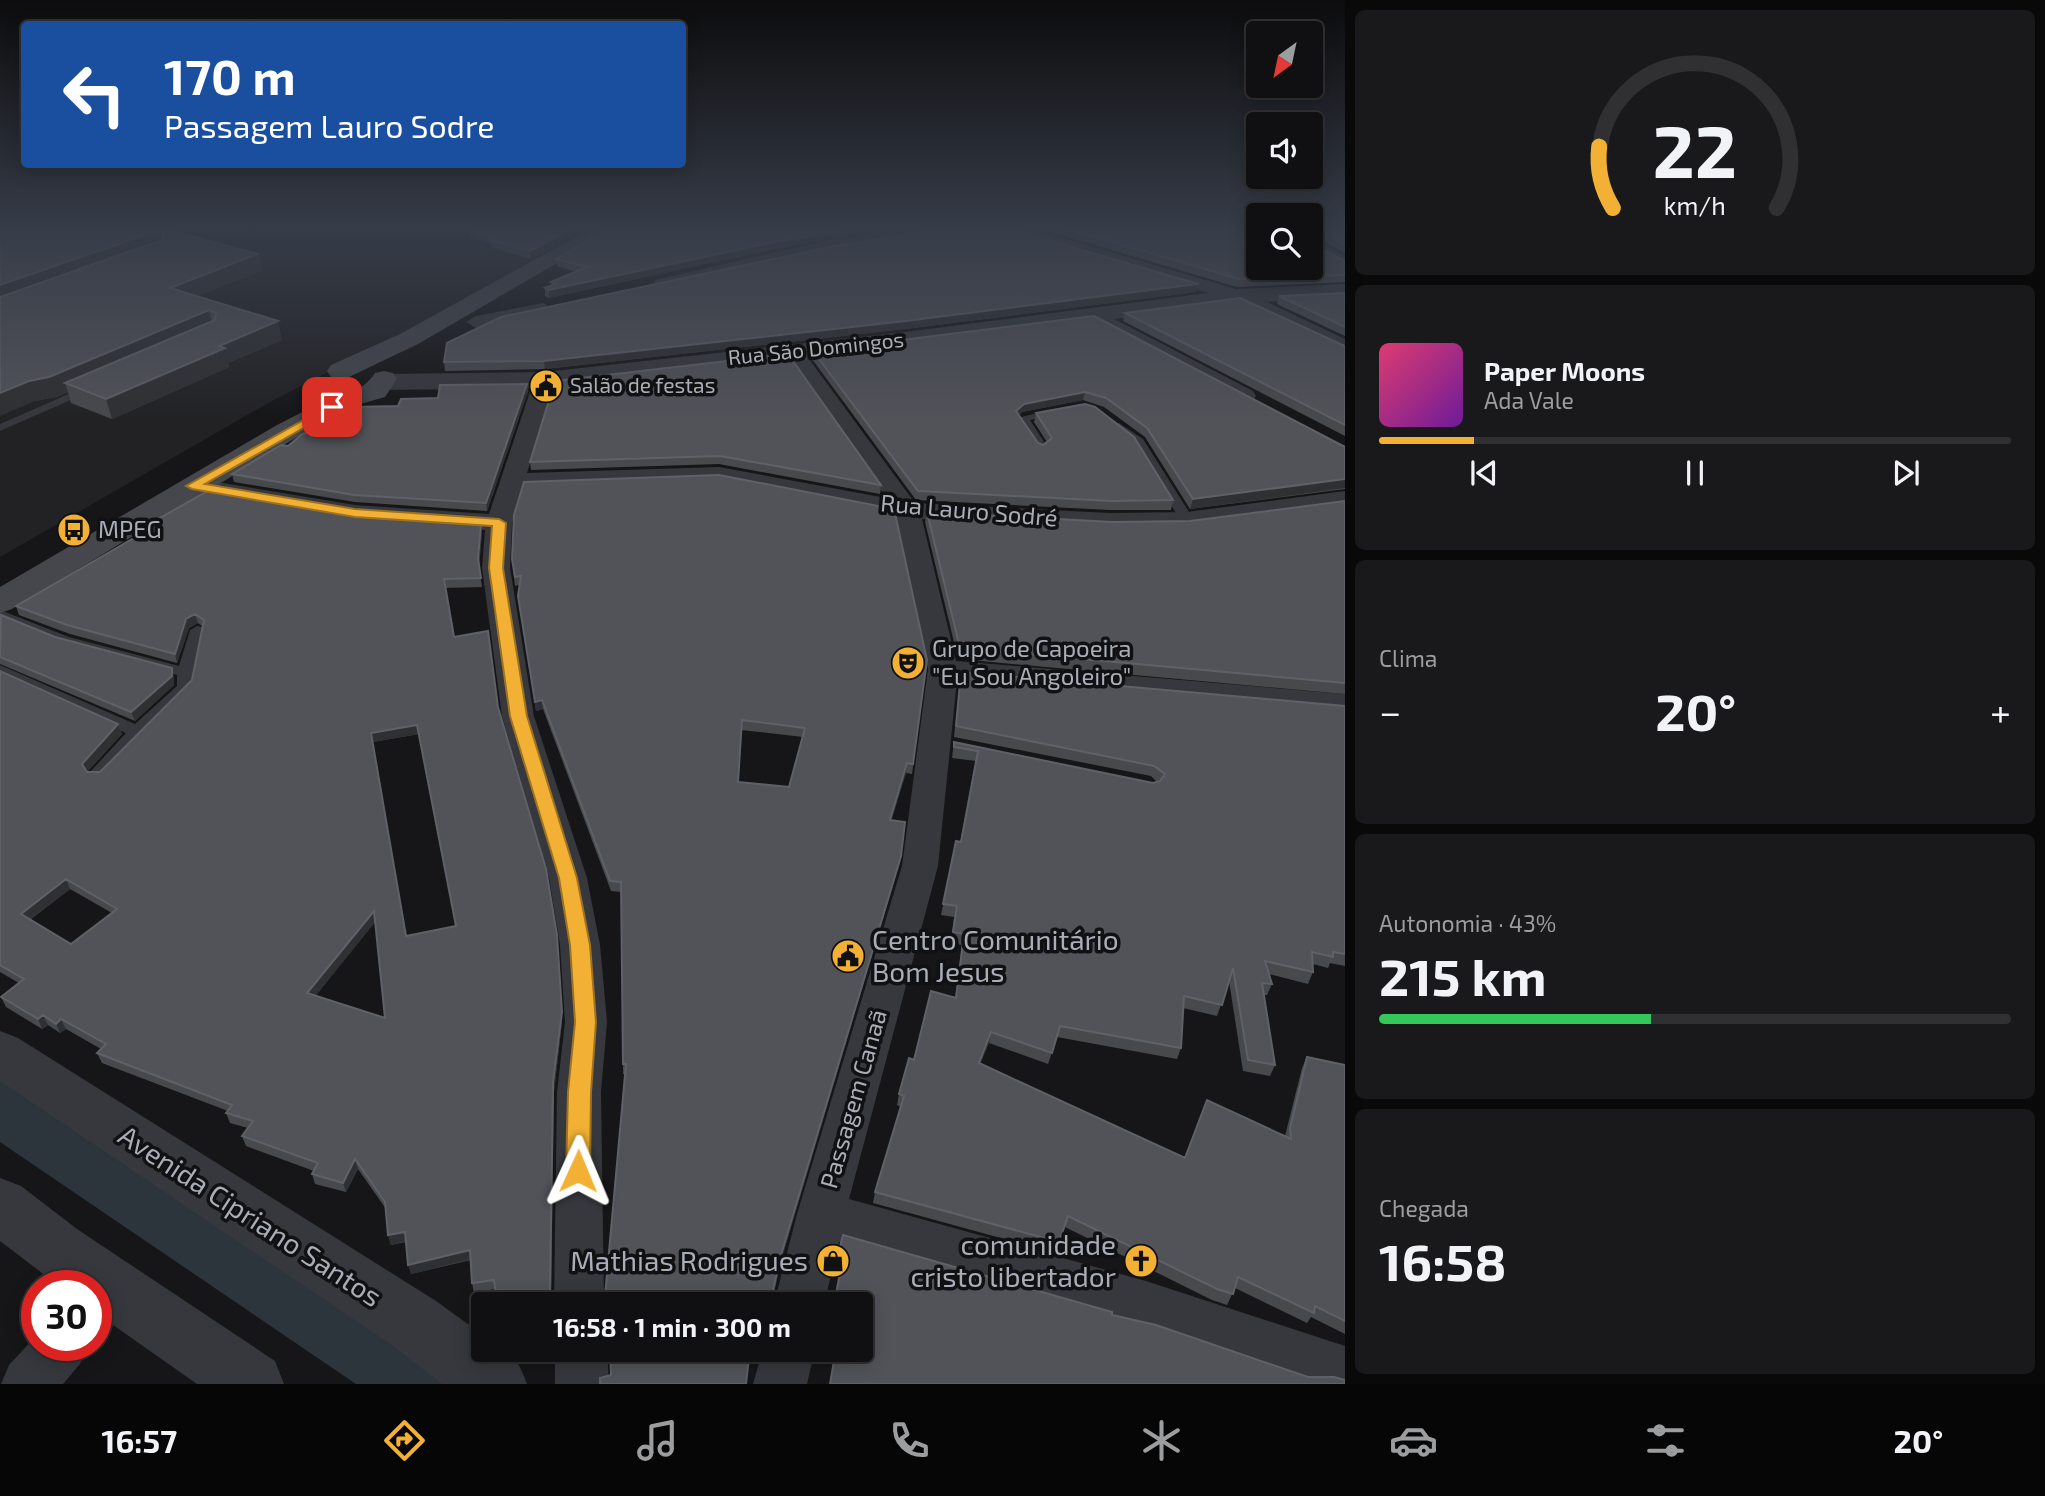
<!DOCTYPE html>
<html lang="pt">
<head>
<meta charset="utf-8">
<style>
  body { margin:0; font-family:"Exo 2",sans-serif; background:#19191b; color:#f1f3f6; height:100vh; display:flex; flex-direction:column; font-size:26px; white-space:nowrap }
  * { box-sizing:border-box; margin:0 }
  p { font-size:23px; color:#9c9d9f }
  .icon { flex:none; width:38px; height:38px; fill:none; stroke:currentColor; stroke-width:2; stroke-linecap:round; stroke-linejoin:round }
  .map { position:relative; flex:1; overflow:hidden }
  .drawer { display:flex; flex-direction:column; gap:10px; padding:10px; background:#09090a; width:700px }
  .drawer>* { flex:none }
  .top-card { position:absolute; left:21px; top:21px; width:665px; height:147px; border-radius:7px; box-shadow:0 4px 18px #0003,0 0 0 2px #303032; background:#1a4fa0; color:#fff; overflow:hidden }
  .needle { width:46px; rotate:213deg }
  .tools { position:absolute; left:1246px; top:21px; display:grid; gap:14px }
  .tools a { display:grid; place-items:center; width:77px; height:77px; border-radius:7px; background:#101012; box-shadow:0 4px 18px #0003,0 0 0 2px #303032; font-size:35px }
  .speed { position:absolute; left:21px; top:1270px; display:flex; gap:14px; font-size:35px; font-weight:700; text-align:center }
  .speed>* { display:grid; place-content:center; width:91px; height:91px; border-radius:50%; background:#101012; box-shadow:0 4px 18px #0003,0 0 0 2px #303032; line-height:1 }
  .speed .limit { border:10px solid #d22; background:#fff; color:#111 }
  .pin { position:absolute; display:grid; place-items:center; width:60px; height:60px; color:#fff; margin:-30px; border-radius:14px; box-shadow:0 4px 10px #0006 }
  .me { position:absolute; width:77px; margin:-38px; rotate:1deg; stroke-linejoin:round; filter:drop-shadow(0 0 5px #0008) }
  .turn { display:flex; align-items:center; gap:24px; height:147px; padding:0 28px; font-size:32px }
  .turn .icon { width:91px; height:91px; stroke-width:2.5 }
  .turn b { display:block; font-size:49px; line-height:60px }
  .big { font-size:52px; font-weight:700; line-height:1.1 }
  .drawer .card { flex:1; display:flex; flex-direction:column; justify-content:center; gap:10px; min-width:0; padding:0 24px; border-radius:10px; background:#19191b }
  .drawer .dial { align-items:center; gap:0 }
  .dial svg { height:182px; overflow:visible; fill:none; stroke:#303032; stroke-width:7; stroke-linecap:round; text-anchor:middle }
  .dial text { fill:#f1f3f6; stroke:none }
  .song { display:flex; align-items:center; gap:21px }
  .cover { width:84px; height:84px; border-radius:10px; background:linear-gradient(135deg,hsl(340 70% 55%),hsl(280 70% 35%)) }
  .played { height:7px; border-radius:4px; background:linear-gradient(90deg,#f2b134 15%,#303032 15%) }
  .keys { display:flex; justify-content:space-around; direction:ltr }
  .heat { display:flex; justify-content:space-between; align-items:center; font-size:38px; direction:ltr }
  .charge { height:10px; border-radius:5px; background:linear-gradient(90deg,#34c759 43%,#303032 0) }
  .trip { position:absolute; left:471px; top:1292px; width:402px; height:70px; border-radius:7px; background:#101012; box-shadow:0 4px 18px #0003,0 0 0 2px #303032; font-weight:700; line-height:70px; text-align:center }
  .menu { display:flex; height:112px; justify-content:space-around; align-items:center; background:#060607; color:#9c9d9f }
  .menu .icon { width:49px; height:49px }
  .menu .on { color:#f2b134 }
  .menu b { font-size:32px; color:#f1f3f6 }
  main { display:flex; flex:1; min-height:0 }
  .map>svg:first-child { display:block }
  .built { fill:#222225 }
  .water { fill:#2c353c }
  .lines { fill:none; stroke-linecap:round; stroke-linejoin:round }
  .service { fill:#37383d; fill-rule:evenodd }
  .minor { fill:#37383d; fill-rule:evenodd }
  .tertiary { fill:#37383d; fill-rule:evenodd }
  .secondary { fill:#45474d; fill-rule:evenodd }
  .wall { fill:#47494d; fill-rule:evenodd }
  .shaded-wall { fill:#2f3033 }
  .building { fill:#525359; stroke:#5f6168; stroke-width:2; fill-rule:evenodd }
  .route { fill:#f2b134; stroke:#9d7322; stroke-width:2 }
  .labels { text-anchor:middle; stroke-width:7; stroke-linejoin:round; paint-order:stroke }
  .far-street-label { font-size:21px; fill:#a8adb8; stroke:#111113 }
  .far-poi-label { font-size:21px; fill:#a8adb8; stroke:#111113; text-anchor:start }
  .street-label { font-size:24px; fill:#a8adb8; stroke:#111113 }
  .poi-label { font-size:24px; fill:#a8adb8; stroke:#111113; text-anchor:start }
  .near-poi-label { font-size:28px; fill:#a8adb8; stroke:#111113; text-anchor:end }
  .near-street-label { font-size:28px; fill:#a8adb8; stroke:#111113 }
</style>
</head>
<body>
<main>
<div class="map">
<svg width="1345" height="1384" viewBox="0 0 1345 1384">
  <rect width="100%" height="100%" fill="#161618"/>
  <path class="built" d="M0,227h599l-67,40 -262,135 -270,155z"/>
  <path class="water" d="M0,1075l456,309h-100l-356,-242z"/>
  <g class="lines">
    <path class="service" d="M87,386l6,3 -2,2 -91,40v-7z
      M1054,409l4,1v4l-28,6 18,28 -2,3h-8l-21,-33z
      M1119,423l24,16 51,81 -2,3h-10l-48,-79 -21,-18z
      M0,610l69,27 110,29 11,-36 7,-4 5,1 2,3 -11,42v15l-50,48 -40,44h-12l-3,-4 3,-4 35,-38 -126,-57v-11l135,59 42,-38v-11l-118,-31 -59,-24z"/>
    <path class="minor" d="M915,227h41l-8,5 -118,18 -168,40 -9,-6 2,-4 175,-40z
      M999,227h26l221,65 99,47v14l-113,-53 -231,-69z
      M1311,237l34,19v13l-34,-19z
      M543,303l10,6 -3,4 -74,15 -10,-6 10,-6z
      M1093,308l160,83 3,5 -3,5h-16l-151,-83 -3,-4 3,-4z
      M793,345l7,2 115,156 195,10 77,-1 158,-21v16l-158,21 -77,1 -188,-10 34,142 389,33v20l-388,-34 -19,186 -89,333 297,82 199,65v38h-43l-156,-53 -307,-89 -15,62h-50l23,-90 105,-348 26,-197 -33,-154 -176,-34 -196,7 -11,35 -2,45 24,148 53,162 13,67 7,77 -6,70 3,212h-50l3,-212 8,-70 -5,-77 -11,-67 -47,-162 -20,-148 3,-38 -130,-9 -162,-27 -9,-3 -4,-5 4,-5 9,-3 162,27 134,9 45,-134 11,-7 11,7 -29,93 192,-6 167,31 -103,-147z
      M37,1335v11h51l-8,18 -17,20h-62l8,-19z
      M555,1349h52l2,35h-54z
      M763,1349h52l-8,35h-54z"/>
    <path class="tertiary" d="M1345,284v14l-106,5 -334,43 -360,42 -161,2 -9,-2 -4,-6 4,-6 9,-2 161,-2 360,-40 334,-43z
      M0,1031l18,7 418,263 47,34v14c30,0 34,9 44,35h-85l-50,-39 -392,-264z
      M0,1178l21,8 56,43 198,132 9,23h-87l-101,-71v-27h-37l-59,-45z"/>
    <path class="secondary" d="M594,227h25l-201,117 -69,33h-18l-4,-6 4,-6 69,-31z
      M384,371l9,2 4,6 -12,18 -28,8 -60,32 -285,172 -12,4v-26l277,-162 45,-23 -11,-7 4,-6c27,-6 40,13 60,-16z"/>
  </g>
  <path class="wall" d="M0,227h177l1,5 80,22 4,17 -65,25 85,44 -54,23 1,4 -117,52 -41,-16 -3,-11 -12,5 -21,4z
    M457,227h132l-58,32 -39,-11 -1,-5 -21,-6 -1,-7z
    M1034,227h224l87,34v21l-108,5z
    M1311,227h34v26l-33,-18z
    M769,250l-220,48 -4,-2v-8l6,-2v-4l25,-10 -19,-6 -1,-7z
    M1196,292l-291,37 -360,40 -100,2 -1,-9z
    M1345,293v43l-68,-32 2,-8z
    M1125,313l220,33v90l-222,-115z
    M1094,316l251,131v42l-155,20 -45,-72 -41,-30 -21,-7 -61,12 -3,3 19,28 5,2 4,-3 -13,-20 2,-9 137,87 -2,10h-61l-194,-10 -104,-141 1,-8z
    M555,381l326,104 -1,9 -161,-30 -188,6 -1,-8z
    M527,384l1,7 -41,120 -132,-9 -121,-20 -2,-8 56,-28 110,-40 40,-8z
    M1345,501v193l-387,-35 -33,-137 2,-10 185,10 78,-1z
    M353,515l128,9 1,8 -3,35 3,20 -37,1 9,49 44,70 64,315 -8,70 -3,204 2,1 52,-1 20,-222h-2v-10l-2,-172 -10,-1 -68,-182 -7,2 -17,-106 -1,-9 1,-11 -4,1 -3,-27 415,101 -15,114 -6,-1 -15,48 10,35 -2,9 -119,399 -7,35 -276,5 -2,-15 -21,4 -2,-10 -1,-23 -60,14 -5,-32 -15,3 -3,-10 -2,-26 -28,-40 -12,23 -31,-8 -3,-10 2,-3 -68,-25 -4,-10 6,-8 -18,-5 -4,-10 2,-2 -126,-48 -5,-10 4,-4 -35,-20 -6,4 -12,-8 -6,4 -36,-22 -5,-10 18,-14 -19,-11v-301l118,53 4,10 -35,38h13l92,-92 10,-54 -4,-3 -9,5 -12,35 -107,-29 -51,-19 -3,-9 125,-73 -1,-4zM741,730l62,7 -14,50 -51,-5zM419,734l37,192 -50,10 -33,-194zM70,889l42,24 -41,31 -40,-25zM375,922l10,96 -70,-22z
    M0,616l55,21 119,40v8l-39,36 -135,-57z
    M961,672l384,34v260l-15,-3 -2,5 -15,-4v8l-5,12 -39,-10 3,10 -5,11h-3l11,70 -5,11 -27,-5 -14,-90 -12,35 -34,-8 -2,40 -4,11 -120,-22 -9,27 -59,-21 -9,21 204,94 23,-58 78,36 17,-68 5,-11 38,8v269l-34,-17 -4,6 -72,-35 -8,17 -15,-5 -147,-73 -10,26 -182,-50 2,-11 26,-85 -4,-2 2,-11 15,-34 41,-62 7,-53 -11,-2 3,-26 -13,-2 15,-74 5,1 15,-81 -24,-3 2,-16 199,41 4,-1 -6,-6 -197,-39z
    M835,1266l277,49 196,62 37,3 -484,-31 -22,-71 -6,-2z
    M610,1349h151l-2,5 -9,-2 -139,23z"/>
  <path class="shaded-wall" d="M156,227h21l2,9 -15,-3 -5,-3 4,17 -163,58v-20z
    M575,227h14l-58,32 -1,-8z
    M860,227h39l-130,23 -220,48v-8l221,-47z
    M258,254l4,17 -88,34 -4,-17z
    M1198,284l-2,8 -291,37 -360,40 -1,-8z
    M209,310l4,19 -148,54 3,9 -12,5 -21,4 -35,15v-23z
    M278,321l4,19 -54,23 1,4 -117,52 -6,-20 113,-53z
    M527,384l1,7 -41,120 -1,-8z
    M1085,392l-2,8 -61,12 -7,7 1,-8 8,-7z
    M1345,479v9l-155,21 3,-10z
    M481,524l1,8 -3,36 -1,-9z
    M195,614l3,9 -9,5 -12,35 -2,-9 11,-35z
    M172,668l2,9v8l-39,36 -4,-9z
    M542,700l1,9 -7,2 -1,-9z
    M118,724l4,10 -36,39 -4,-9z
    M417,725l2,9 -46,8 -2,-9z
    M907,763l-1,10 -18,57 2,-10z
    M901,856l-2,9 -119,399 -9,39 1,-9 9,-39z
    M66,879l4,10 -45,34 -4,-9z
    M374,911l2,10 -66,82 -3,-10z
    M557,935l5,87 -8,70 -3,212 -1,-9z
    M43,1015l5,10 -6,4 -4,-10z
    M61,1019l5,10 -6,4 -4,-9z
    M991,1032l-2,11 -13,31 3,-11z
    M355,1159l3,10 -12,23 -3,-9z
    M405,1232l3,9 -17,4 -3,-10z
    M470,1250l2,9 -61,15 -3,-9z"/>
  <path class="building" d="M0,227h160l98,27 -88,34 108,33 -59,25 6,2 -119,51 -41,-16 150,-63 1,-7 -7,-3 -160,67 -20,4 -29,12v-96l162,-57 2,-7 -5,-3 -159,55z
    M477,227h98l-45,24 -39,-11 6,-2 -28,-8z
    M612,227h248l-90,16 -221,47 -4,-2 11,-4 -5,-2 36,-15 -31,-8z
    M949,227h55l194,57 -292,37 -362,40 -100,1 3,-19 54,-26 329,-70z
    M1060,227h198v41h53v-25l34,18v14l-106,4z
    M1311,227h34v17l-31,-17 -3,3z
    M1345,293v34l-66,-31z
    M1240,298l105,48v79l-220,-112z
    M1094,316l251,131v32l-152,20 -46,-71 -41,-30 -21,-6 -61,12 -8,7 22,32 5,2 9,-7 -16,-25 49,-9 10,3 39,30 39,63 -61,1 -194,-10 -105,-140z
    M788,354l93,131 -161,-29 -190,6 25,-81z
    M527,384l-41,119 -132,-8 -122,-21 49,-29 7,1 13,-11 52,-28 45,-1 3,-7 37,-1 2,-13z
    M719,475l175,34 33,151 -14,104 -6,-1 -17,57 15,2 -4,34 -120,399 -9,39 1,10h-276l-3,-24 -22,3 -2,-33 -62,15 -3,-33 -17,3 -3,-33 -30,-43 -12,24 -31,-9 6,-11 -76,-27 11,-15 -27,-8 6,-8 -135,-52 9,-9 -45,-25 -5,5 -13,-9 -5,4 -37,-22 23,-18 -24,-14v-294l118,53 -36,40 5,8h13l92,-92 12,-60 -9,-6 -9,5 -11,35 -108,-29 -51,-19 130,-75 -6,-2 68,-38 145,24 128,9 -3,35 3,19 -37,1 10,58 34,-6 10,76 48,162 11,66 5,77 -9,70 -3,213 3,2 52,-1 21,-232h-3l-2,-182 -11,-1 -68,-181 -7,2 -17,-106 3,-20 -6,1 -3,-18 2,-44 10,-33zM742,720l63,8 -16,59 -51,-5zM417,725l39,201 -50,10 -35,-203zM66,879l51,30 -46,35 -50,-30zM374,911l11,107 -78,-25z
    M1345,501v182l-385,-35 -33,-136 185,10 78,-1z
    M1,615l54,22 117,31v8l-41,36 -131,-55z
    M961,672l384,34v248l-12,-2v5l-21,-5 1,20 -48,-11 7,23 -10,-1 13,82 -27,-5 -15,-92 -11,37 -38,-9 -3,52 -121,-22 -8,27 -61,-21 -12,31 206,95 22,-58 84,39 -1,-11 17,-71 38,8v256l-30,-15 -1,7 -76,-36 -5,17 -16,-5 -149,-73 -9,26 -184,-50 29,-96 -5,-2 10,-36 5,2 17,-69 25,7 8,-64 -11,-2 4,-26 -14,-2 13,-63 5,1 17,-91 -24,-4v-5l199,41 7,-2 5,-7 -11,-8 -198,-40z
    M843,1235l269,77v3l44,10 152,52h26l11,3v4h-515l6,-35h25v-45h-27l7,-36 -6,-2z
    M610,1349h140l-4,35h-146v-6l11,-3z"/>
  <linearGradient id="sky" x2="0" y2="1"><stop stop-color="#0c0c0d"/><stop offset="0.54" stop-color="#363c48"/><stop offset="1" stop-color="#363c48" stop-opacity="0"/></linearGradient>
  <rect width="1345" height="421" fill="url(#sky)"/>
  <path class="route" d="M332,404l6,3 -1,2 -132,75 150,25 144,10 7,4 -3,45 24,148 50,162 13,67 6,77 -5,70 -1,79 -4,8 -8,3 -8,-3 -4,-8 2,-79 7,-70 -5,-77 -11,-67 -49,-162 -21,-148 3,-42 -137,-9 -163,-28 -6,-3z"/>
  <defs>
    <symbol id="civic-disc" viewBox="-11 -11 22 22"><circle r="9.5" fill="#f2b134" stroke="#111113"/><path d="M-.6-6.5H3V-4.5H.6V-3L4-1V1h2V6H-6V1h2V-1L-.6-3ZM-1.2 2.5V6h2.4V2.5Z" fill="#111"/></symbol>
    <symbol id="bus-disc" viewBox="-11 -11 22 22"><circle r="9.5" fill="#f2b134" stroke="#111113"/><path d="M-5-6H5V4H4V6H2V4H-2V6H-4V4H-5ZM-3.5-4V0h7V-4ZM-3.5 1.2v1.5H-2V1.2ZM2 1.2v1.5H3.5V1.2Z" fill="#111"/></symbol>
    <symbol id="theatre-disc" viewBox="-11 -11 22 22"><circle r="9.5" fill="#f2b134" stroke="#111113"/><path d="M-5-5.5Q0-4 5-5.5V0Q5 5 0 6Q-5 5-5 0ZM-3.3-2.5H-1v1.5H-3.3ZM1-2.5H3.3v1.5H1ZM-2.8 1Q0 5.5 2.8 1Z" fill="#111"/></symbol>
    <symbol id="shop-disc" viewBox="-11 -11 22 22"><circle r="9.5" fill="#f2b134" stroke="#111113"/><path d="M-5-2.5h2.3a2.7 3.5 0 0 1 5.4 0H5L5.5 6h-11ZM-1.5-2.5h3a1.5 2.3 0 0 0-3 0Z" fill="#111"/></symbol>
    <symbol id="church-disc" viewBox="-11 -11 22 22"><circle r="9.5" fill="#f2b134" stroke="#111113"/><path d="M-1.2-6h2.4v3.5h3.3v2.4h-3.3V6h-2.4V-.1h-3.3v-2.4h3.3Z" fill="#111"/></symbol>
  </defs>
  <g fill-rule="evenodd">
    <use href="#civic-disc" x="527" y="367" width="38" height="38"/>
    <use href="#bus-disc" x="55" y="511" width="38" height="38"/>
    <use href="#theatre-disc" x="889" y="644" width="38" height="38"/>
    <use href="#civic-disc" x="829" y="937" width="38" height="38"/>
    <use href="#shop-disc" x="814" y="1242" width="38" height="38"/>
    <use href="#church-disc" x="1122" y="1242" width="38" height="38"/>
  </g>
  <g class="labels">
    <g class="far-street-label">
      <text transform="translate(816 349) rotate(-6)" y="7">Rua São Domingos</text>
    </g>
    <g class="far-poi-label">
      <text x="570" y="393">Salão de festas</text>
    </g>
    <g class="street-label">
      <text transform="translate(969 511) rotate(5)" y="8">Rua Lauro Sodré</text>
      <text transform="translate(854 1099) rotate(-74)" y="8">Passagem Canaã</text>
    </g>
    <g class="poi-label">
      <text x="98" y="538">MPEG</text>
      <text x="932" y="657">Grupo de Capoeira<tspan x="932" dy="28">"Eu Sou Angoleiro"</tspan></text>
    </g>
    <g class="near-poi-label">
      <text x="872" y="950" text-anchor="start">Centro Comunitário<tspan x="872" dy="32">Bom Jesus</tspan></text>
      <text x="1116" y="1255">comunidade<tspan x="1116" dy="32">cristo libertador</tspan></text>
      <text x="808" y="1271">Mathias Rodrigues</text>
    </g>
    <g class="near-street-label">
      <text transform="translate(250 1216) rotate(33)" y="10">Avenida Cipriano Santos</text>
    </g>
  </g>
</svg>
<div class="tools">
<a><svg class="needle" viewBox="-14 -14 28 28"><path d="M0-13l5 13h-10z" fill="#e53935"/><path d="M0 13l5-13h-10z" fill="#9c9d9f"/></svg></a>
<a><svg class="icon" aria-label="sound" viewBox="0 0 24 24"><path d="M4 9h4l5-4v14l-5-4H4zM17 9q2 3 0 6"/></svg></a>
<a><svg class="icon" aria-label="search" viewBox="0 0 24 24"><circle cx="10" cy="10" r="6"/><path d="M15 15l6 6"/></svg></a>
</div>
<div class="speed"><div class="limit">30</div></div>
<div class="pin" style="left:332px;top:407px;background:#d93025"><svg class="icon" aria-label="arrive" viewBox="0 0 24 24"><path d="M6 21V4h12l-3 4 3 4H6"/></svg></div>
<svg class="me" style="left:578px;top:1171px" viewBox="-20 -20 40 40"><path d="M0-17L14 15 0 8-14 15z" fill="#f2b134" stroke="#fff" stroke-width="4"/></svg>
<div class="trip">16:58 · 1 min · 300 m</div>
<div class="top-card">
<div class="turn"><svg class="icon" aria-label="left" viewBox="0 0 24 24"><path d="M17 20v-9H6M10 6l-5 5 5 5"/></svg><div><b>170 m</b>Passagem Lauro Sodre</div></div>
</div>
</div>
<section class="drawer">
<div class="card dial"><svg viewBox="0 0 100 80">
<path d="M14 69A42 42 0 1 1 86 69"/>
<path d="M14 69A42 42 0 0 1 8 42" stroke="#f2b134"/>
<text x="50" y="56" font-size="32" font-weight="700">22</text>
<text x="50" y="72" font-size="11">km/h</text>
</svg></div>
<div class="card">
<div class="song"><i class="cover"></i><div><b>Paper Moons</b><p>Ada Vale</p></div></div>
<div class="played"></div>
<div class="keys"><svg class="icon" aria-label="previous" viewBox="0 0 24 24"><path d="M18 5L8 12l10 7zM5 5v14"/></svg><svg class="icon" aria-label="pause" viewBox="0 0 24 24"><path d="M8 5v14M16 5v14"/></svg><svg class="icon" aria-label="next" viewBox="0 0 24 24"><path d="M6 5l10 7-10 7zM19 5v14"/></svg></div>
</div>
<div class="card"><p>Clima</p>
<div class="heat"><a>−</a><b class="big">20°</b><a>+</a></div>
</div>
<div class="card"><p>Autonomia · 43%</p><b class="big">215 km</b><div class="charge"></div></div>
<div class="card"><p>Chegada</p><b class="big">16:58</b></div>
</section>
</main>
<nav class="menu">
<b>16:57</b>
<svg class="icon on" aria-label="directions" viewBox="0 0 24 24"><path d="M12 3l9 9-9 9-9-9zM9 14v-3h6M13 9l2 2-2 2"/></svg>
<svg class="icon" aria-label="music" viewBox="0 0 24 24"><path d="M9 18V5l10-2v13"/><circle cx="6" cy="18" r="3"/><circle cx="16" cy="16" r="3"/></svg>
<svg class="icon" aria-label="phone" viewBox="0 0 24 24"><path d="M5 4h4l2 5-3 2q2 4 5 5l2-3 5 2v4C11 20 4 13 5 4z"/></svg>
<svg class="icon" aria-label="climate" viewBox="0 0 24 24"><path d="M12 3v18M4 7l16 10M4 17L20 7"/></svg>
<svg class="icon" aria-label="car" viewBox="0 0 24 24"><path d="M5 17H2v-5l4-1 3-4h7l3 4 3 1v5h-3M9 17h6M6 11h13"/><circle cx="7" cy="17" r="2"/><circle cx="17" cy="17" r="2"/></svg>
<svg class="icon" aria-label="filters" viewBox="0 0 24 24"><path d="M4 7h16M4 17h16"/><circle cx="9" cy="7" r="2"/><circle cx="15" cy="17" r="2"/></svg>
<b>20°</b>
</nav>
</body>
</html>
